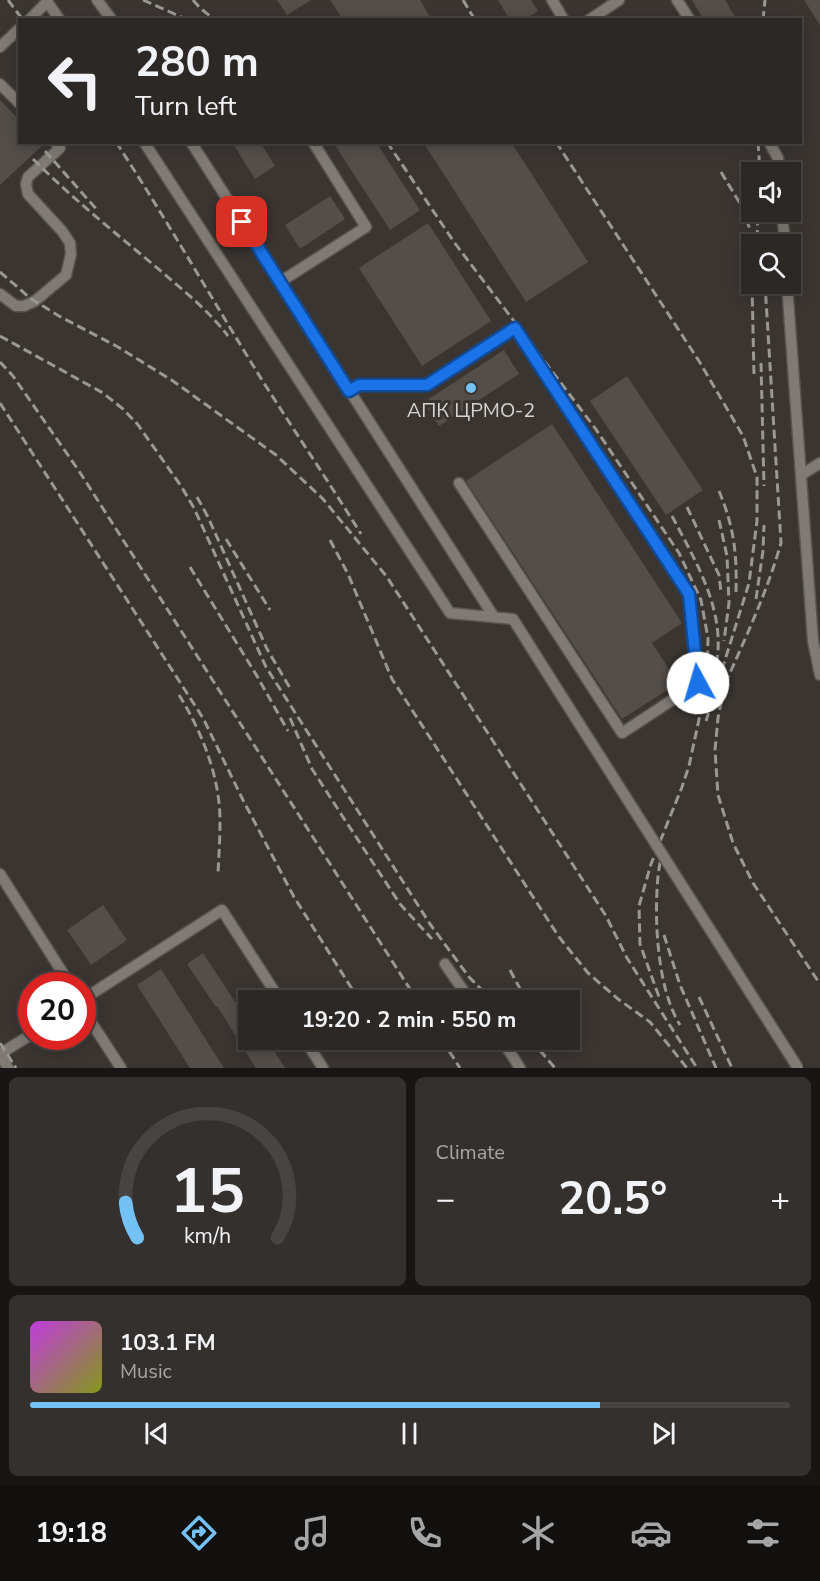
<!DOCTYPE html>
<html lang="en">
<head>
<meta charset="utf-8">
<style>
  body { margin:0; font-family:"Nunito Sans",sans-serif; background:#34302d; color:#f1f3f6; height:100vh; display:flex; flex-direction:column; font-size:22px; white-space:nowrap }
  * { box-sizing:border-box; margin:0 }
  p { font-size:20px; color:#a6a6a7 }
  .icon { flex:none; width:33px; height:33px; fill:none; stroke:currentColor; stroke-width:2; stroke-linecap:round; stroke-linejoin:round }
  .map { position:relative; height:1068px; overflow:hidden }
  .side { display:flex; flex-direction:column; gap:9px; padding:9px; background:#181614; flex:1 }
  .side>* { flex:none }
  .top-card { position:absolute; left:18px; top:18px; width:784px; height:126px; border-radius:0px; box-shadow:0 3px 15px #0003,0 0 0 2px #484442; background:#2c2825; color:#f1f3f6; overflow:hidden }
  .tools { position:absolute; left:741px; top:162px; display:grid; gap:12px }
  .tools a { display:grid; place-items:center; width:60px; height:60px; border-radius:0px; background:#2c2825; box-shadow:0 3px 15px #0003,0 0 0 2px #484442; font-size:30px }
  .speed { position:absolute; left:18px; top:972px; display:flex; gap:12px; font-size:30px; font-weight:700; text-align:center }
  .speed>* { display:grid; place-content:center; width:78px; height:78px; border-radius:50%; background:#2c2825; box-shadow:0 3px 15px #0003,0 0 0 2px #484442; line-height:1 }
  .speed .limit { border:9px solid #d22; background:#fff; color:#111 }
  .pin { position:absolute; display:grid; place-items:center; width:51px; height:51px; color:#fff; margin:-26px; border-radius:12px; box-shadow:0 3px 9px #0006 }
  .me { position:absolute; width:66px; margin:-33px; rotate:354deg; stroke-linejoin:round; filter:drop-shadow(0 0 4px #0008) }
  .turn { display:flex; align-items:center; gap:21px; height:126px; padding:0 18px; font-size:27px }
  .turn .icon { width:78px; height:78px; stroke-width:2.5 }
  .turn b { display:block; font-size:42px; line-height:51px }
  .big { font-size:45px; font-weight:700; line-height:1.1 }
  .side .card { flex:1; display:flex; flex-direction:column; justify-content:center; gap:9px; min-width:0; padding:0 21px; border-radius:9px; background:#34302d }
  .side .dial { align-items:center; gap:0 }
  .dial svg { height:156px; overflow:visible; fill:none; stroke:#484442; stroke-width:7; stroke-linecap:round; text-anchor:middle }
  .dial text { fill:#f1f3f6; stroke:none }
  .song { display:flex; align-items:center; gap:18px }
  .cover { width:72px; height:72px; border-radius:9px; background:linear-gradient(135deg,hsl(290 70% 55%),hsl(70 70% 35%)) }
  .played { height:6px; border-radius:3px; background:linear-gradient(90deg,#73c1f5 75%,#484442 75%) }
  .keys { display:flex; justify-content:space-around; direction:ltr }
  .heat { display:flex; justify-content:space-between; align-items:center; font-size:33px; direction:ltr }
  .side .tiles { flex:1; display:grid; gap:9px; grid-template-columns:1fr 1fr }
  .card:last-child { grid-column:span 2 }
  .trip { position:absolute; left:238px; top:990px; width:342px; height:60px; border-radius:0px; background:#2c2825; box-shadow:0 3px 15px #0003,0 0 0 2px #484442; font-weight:700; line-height:60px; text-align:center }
  .tab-bar { display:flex; height:96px; justify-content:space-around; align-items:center; background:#12100f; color:#a6a6a7 }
  .tab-bar .icon { width:42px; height:42px }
  .tab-bar .current { color:#73c1f5 }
  .tab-bar b { font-size:27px; color:#f1f3f6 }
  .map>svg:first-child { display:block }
  .building { fill:#534e4a }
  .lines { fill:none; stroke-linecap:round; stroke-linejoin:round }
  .minor-casing { stroke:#575350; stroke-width:13 }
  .minor { stroke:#807a75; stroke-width:10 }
  .rail { stroke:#9b9894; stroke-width:3; stroke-dasharray:9 4.5; stroke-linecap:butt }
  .minor-bridge-casing { stroke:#575350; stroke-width:13; stroke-linecap:butt }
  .minor-bridge { stroke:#807a75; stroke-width:10 }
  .route-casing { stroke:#114b97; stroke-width:15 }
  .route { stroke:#1a73e8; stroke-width:10 }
  .poi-dot { fill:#73c1f5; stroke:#3a3531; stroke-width:2 }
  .labels { text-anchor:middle; stroke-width:6; stroke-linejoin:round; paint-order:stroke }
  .poi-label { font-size:20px; fill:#d5d2cf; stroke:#3a3531 }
</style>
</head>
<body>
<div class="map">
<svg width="820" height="1068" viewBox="0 0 820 1068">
  <rect width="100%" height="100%" fill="#3a3531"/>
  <path class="building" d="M277,0h34l-24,15z
    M330,0h90l12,20h-89z
    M498,0h33l7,11 -14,9h-14z
    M692,0h33l12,20h-33z
    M804,0h16v25z
    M0,100l20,21v21h26l-46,43z
    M232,142h28l15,24 -20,13z
    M333,142h43l44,68 -30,20z
    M423,142h88l77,120 -62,40z
    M330,196l15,23 -45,30 -15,-24z
    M428,223l63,98 -69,45 -63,-98z
    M504,350l15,24 -80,52 -15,-24z
    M627,376l76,114 -37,25 -76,-114z
    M552,424l130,199 -30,20 26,40 -56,36 -156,-238z
    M103,905l24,35 -36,25 -24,-35z
    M203,953l32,49 5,-4 9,14v28h18l18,28h-29l-39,-62 -1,1 -29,-43z
    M161,969l63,99h-34l-53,-83z"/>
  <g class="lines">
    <defs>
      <path id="minor" d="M46,0l14,20
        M97,0l15,20
        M552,0l12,20
        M677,0l13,20
        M29,20l18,-18
        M589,20l30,-20
        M0,47l20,-19
        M0,84l20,20
        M144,142l306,471 63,6 41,65
        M191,142l303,475
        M769,142l9,16 2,14
        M782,212l3,32
        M280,282l86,-55 -53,-85
        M787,284l26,357 7,34
        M0,294l16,12h8l11,-5 31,-26 5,-21 -1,-11 -8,-12 -34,-37 -2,-10 2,-7 32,-29 -5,-6
        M349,391l10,-6h68l88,-57 174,266 9,89 -76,50 -163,-250
        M801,475l19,-12
        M0,874l71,112
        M445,964l25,36
        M82,1000l140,-90 58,90
        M82,1008l39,60
        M305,1040l18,28
        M502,1040l18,28
        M0,1054l32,-20
        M0,1055l8,13"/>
    </defs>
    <use href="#minor" class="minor-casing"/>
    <use href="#minor" class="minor"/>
    <path class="rail" d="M8,0l15,20
      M143,0l45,20
      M193,0l7,8 15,12
      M463,0l12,20
      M763,20l2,-20
      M116,142c51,78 97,159 146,238 33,52 67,102 99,154
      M387,142l67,100 141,186 84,125 22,47 7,38 -1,44 -18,84 -7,21 -31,77 -12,42 1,38 19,53
      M556,142l143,219 44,75 14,41v44l-8,62 -43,138
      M758,142l2,30
      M45,151l53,60
      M33,159c41,41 85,76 129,113 23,20 48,40 66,64
      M721,172l23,38 5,17 3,18
      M757,239l1,-27
      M0,272l30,26 29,18 59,31 55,34 103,74 47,44 64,78 219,339 21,42 70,110
      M752,284l2,91
      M0,336l103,57 20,16 17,18
      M0,362l13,14 66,95 338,529
      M761,363l3,123
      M0,403l203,315 40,82 51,97 65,103
      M136,422l45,64 13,22 72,159 164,257 39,53 19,19
      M719,491c15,36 18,62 17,101
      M197,497l11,20 59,132 23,39
      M687,507l32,68 2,17
      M672,516c25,48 58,101 42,158
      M719,520l8,36 2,47 -5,38
      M226,539l44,71
      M330,540l18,34 44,105 167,258 29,36 30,26 32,23 37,46
      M190,567l67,109 31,55
      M756,599l7,-48 1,-26
      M725,684c21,-47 42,-92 56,-141l-16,-259
      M724,688l-6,30 -3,32 3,45 15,48 20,40 67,101
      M179,695c23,37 41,82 41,126 0,17 -1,34 -2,51
      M290,718l22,51 31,48 57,87 32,35
      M663,849c-2,9 -4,18 -5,27 -4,43 -1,112 22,149
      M664,935l16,50 36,83
      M510,970l16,30
      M699,997l33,71
      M383,1040h1
      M442,1040l18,28
      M531,1040l24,28
      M0,1043l16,25"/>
    <defs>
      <path id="minor-bridge" d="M554,684l244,384"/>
    </defs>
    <use href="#minor-bridge" class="minor-bridge-casing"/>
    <use href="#minor-bridge" class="minor-bridge"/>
  </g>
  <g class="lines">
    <defs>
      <path id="route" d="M242,222l107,169 10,-6h68l88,-57 174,266 9,89"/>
    </defs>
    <use href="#route" class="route-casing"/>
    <use href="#route" class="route"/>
  </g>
  <circle class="poi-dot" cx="471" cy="388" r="6"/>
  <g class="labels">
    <g class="poi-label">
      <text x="471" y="417">АПК ЦРМО-2</text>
    </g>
  </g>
</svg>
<div class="tools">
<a><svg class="icon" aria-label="sound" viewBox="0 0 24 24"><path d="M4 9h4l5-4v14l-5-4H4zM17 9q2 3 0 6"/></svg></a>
<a><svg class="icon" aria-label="search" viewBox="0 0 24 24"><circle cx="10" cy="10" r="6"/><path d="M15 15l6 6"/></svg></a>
</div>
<div class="speed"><div class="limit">20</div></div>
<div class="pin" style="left:242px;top:222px;background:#d93025"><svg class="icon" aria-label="arrive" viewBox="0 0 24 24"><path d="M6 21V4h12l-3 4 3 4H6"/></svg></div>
<svg class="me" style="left:698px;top:683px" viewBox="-20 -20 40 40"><circle r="19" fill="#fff"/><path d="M0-13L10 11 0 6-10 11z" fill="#1a73e8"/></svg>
<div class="trip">19:20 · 2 min · 550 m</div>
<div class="top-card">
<div class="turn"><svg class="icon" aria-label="left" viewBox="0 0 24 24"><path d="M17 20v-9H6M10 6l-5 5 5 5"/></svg><div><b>280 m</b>Turn left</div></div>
</div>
</div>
<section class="side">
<div class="tiles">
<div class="card dial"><svg viewBox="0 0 100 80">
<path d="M14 69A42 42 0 1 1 86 69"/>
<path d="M14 69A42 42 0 0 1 8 51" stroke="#73c1f5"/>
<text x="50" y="56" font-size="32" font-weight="700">15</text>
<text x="50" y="72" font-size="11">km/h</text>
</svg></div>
<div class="card"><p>Climate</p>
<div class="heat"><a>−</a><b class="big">20.5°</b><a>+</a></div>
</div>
<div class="card">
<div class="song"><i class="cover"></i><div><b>103.1 FM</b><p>Music</p></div></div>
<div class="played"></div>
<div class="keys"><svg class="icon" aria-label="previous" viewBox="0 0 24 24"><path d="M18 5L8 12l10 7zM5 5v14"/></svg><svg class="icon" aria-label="pause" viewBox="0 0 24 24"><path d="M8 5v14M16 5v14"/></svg><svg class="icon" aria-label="next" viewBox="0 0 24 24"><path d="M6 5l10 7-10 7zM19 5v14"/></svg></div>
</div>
</div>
</section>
<nav class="tab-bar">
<b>19:18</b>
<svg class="icon current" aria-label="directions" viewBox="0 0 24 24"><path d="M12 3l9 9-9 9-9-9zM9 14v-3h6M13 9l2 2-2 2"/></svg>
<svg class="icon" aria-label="music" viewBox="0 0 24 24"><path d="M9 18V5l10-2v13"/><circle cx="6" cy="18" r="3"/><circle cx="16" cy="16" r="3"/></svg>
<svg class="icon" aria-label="phone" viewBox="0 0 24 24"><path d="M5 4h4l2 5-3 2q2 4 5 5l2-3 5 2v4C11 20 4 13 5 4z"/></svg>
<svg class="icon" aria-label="climate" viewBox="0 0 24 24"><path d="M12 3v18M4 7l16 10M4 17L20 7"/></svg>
<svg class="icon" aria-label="car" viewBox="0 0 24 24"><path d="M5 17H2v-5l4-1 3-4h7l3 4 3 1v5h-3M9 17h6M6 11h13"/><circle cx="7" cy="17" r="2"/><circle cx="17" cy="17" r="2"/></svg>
<svg class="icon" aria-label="filters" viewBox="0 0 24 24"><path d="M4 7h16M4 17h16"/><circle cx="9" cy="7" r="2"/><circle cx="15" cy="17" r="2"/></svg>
</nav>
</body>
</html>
